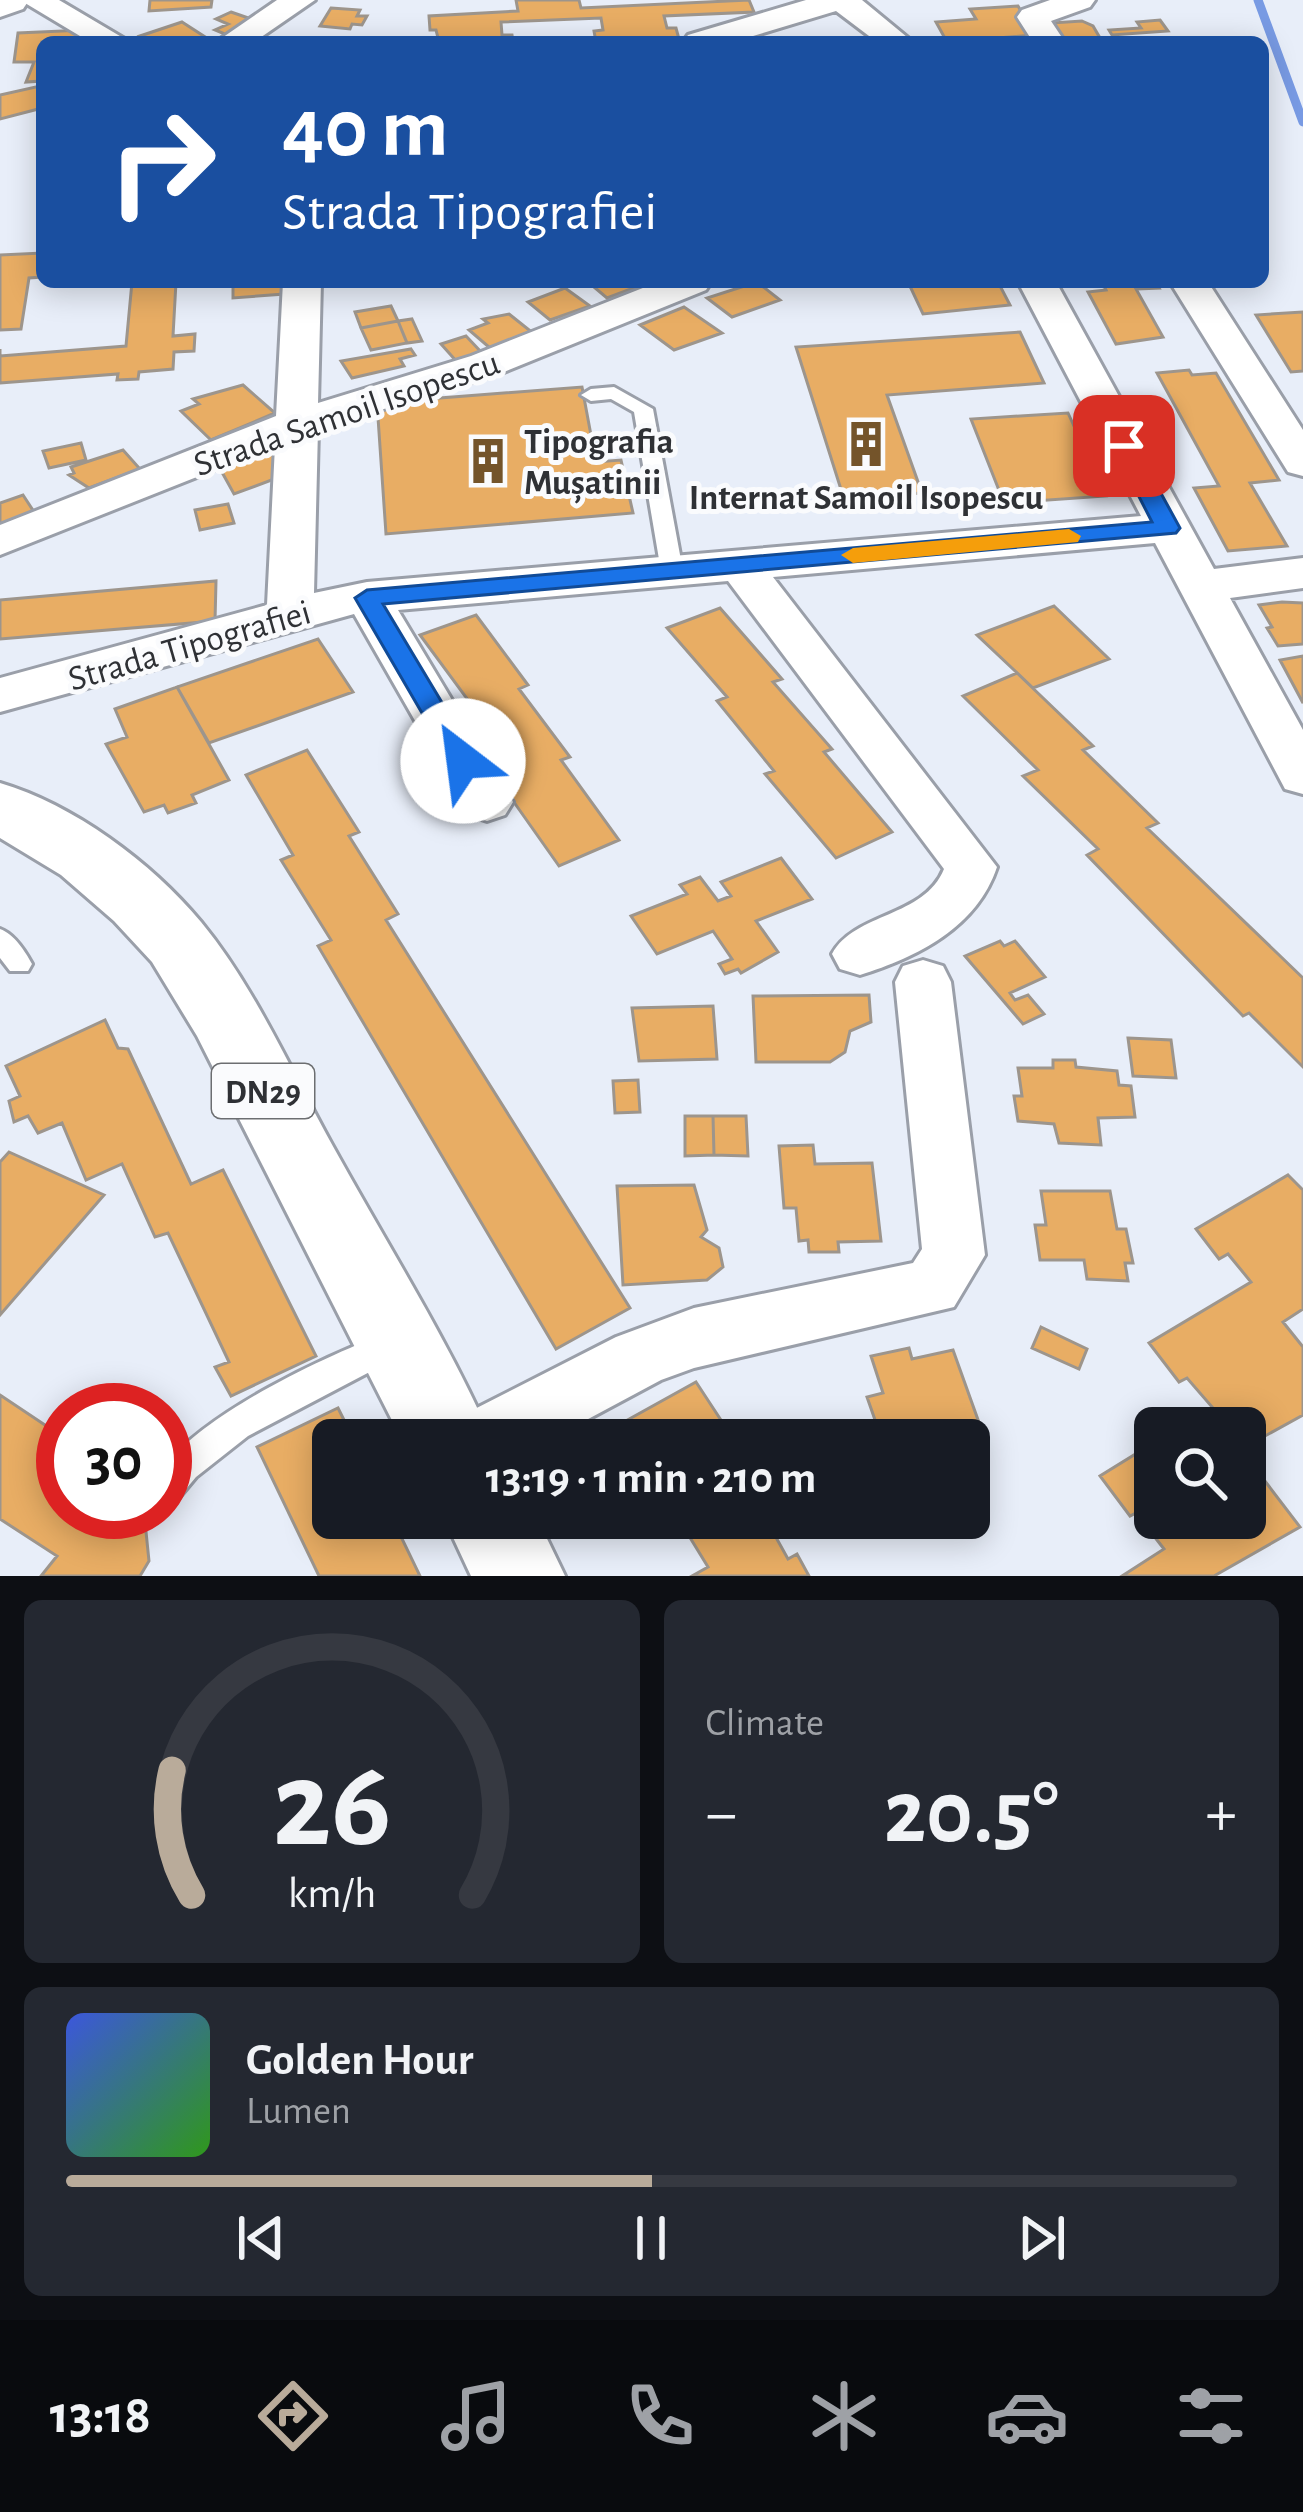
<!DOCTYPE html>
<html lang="en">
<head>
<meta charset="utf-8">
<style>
  body { margin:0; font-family:"Alegreya Sans",sans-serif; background:#242831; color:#f1f3f6; height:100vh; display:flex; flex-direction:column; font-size:45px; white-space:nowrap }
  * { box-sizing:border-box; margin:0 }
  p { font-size:39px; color:#9ea1a6 }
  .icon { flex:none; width:66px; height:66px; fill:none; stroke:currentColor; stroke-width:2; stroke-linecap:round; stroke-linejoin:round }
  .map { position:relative; height:1576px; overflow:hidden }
  .drawer { display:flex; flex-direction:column; gap:24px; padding:24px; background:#0d0f14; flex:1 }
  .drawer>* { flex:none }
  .guide { position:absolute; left:36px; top:36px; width:1233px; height:252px; border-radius:18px; box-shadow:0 6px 30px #0003; background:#1a4fa0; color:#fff; overflow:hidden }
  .controls { position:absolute; left:1134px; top:1407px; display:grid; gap:24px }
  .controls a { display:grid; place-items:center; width:132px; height:132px; border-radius:18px; background:#171b24; box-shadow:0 6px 30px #0003; font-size:60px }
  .speed { position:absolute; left:36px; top:1383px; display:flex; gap:24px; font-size:60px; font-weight:700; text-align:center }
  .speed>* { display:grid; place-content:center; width:156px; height:156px; border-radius:50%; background:#171b24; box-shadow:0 6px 30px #0003; line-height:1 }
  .speed .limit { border:18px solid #d22; background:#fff; color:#111 }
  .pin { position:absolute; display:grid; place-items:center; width:102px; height:102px; color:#fff; margin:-51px; border-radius:24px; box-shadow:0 6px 18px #0006 }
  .me { position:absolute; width:132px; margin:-66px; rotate:330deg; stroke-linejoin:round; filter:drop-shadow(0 0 9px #0008) }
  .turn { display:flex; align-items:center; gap:42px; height:252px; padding:0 48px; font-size:54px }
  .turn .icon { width:156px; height:156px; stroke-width:2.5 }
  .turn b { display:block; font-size:84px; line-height:102px }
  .big { font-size:90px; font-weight:700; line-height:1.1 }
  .drawer .tile { flex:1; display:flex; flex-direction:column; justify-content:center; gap:18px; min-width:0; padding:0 42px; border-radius:18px; background:#242831 }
  .drawer .dial { align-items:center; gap:0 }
  .dial svg { height:312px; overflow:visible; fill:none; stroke:#363941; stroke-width:7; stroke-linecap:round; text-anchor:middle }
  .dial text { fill:#f1f3f6; stroke:none }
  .song { display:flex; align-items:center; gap:36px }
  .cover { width:144px; height:144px; border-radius:18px; background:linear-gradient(135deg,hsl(230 70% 55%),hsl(110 70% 35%)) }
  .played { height:12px; border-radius:6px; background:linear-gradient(90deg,#b9ab9a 50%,#363941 50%) }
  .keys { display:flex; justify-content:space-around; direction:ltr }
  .heat { display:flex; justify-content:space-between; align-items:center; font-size:66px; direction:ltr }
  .drawer .tiles { flex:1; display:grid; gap:24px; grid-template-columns:1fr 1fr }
  .tile:last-child { grid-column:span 2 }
  .trip { position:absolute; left:312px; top:1419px; width:678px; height:120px; border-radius:18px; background:#171b24; box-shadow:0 6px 30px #0003; font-weight:700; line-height:120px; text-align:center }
  .tabs { display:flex; height:192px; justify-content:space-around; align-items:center; background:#090b0e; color:#9ea1a6 }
  .tabs .icon { width:84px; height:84px }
  .tabs .current { color:#b9ab9a }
  .tabs b { font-size:54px; color:#f1f3f6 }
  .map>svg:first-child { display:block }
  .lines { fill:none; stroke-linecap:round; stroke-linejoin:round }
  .stream { stroke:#789ae3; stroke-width:9 }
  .building { fill:#e8ad64; stroke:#9d958c; stroke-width:3 }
  .lane-casing { stroke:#9a9fa9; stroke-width:6 }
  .street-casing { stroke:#9a9fa9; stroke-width:6 }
  .secondary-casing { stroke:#9a9fa9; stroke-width:6 }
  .primary-casing { stroke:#9a9fa9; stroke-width:6 }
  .lane { fill:#fff; fill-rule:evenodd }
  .street { fill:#fff; fill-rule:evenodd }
  .secondary { fill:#fff; fill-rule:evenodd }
  .primary { fill:#fff; fill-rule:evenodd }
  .route { fill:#1a73e8; stroke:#114b97; stroke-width:3 }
  .slow { fill:#f59e0b }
  .labels { text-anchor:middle; stroke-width:10; stroke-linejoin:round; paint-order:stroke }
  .shield { fill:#fafbfd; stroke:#6c6e71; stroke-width:3 }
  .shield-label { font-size:33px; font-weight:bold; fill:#2f3135 }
  .street-label { font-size:36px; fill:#2f3135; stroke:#fafbfd }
  .poi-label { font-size:36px; font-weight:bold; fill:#2f3135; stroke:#fafbfd; text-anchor:start }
</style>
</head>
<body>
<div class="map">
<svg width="1303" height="1576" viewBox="0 0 1303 1576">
  <rect width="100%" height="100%" fill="#e8eef9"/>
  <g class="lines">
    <path class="stream" d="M1258,0l45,122"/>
  </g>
  <path class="building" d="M150,0h62l-1,7 -62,4z
    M516,0h63l2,8 168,-8 5,12 -90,4 3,12h9l3,11 -83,3 -2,-11 9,-1 -2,-12 -100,4 1,13h10l1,7h-83l8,-4 -2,-8h-6l-1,-14 89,-5z
    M1018,6l17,29 -37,3 3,4h-54l-11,-20 40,-3 -6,-10z
    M331,8l29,2 -3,6h10l-5,9 -10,-1 -2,5 -30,-3z
    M231,12l29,10 -28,15 -17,-7 13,-6 -12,-5z
    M1160,20l8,11 -56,4 -3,-5 32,-2 -4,-6z
    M1082,21l11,5 7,12 -39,2 -10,-17z
    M182,22l31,20h-63l-10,-6z
    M84,30l-5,12h-37v39l-16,1 8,-20h-20l4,-29z
    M40,86l2,22 -42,11v-24z
    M42,253v24l-13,1 -8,51 -21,1v-75z
    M132,282h44l-3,54 22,-2 -1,17 -20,1 -1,17 -34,3 -1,7 -21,1 1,-6 -118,9v-34v7l126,-10z
    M201,282h83v12l-51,4v-16z
    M588,282h58l1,1 -40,15z
    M757,282l23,18 -48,17 -25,-19z
    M908,282h90l12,23 -87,9z
    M1102,282h53l4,6 -23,1 27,48 -47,7 -28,-52 18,-2z
    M565,288l25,18 -40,14 -22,-18z
    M391,306l7,15 -37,7 -6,-16z
    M684,307l38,26 -48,17 -34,-25z
    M1303,312v59l-12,1 -35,-57z
    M509,314l29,23 -41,17 -28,-24 19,-7 -5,-4z
    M412,319l10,22 -15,2 -9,-22z
    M398,321l9,22 -36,7 -10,-22z
    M1020,332l24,51 -157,12 35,98 -78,6 -48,-152z
    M466,336l18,19 -26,8 -17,-19z
    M411,349l4,6 -15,4 4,7 -52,12 -11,-17z
    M1189,370l3,5 24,-2 63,107 -29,3 37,63 -59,5 -34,-63 25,-2 -62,-113z
    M243,385l32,28 -64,27 -30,-29 18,-7 -6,-5z
    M582,387l14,75 25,-2 12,53 -247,21 -9,-131z
    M1068,413l38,83 -102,7 -33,-84z
    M81,443l5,17 -37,8 -6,-17z
    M269,447l6,2 2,29 -43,16 -16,-29z
    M123,450l17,19 -51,19 -20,-13 5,-2 -3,-6z
    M23,495l17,26 -40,14v-32z
    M228,504l6,19 -34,7 -5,-20z
    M216,581l-1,40 -215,18v-39z
    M1282,602l21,1v41l-25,2 -11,-18 5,-1 -13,-22z
    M1054,606l55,53 -76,29 -56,-53z
    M720,608l62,71 -9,3 59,67 -8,3 68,80 -56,26 -71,-84 9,-3 -57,-70 10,-4 -60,-69z
    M476,615l52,70 -9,4 51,68 -9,3 58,80 -60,26 -60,-85 10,-3 -48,-70 10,-4 -51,-69z
    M318,639l35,53 -144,51 -32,-56z
    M1303,656v47l-23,-43z
    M1017,673l76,73 -10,4 75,73 -11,5 156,150v89l-54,-54 -6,3 -156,-161 11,-6 -75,-73 15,-6 -75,-74z
    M177,687l52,93 -37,15 4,8 -28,10 -4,-8 -20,7 -38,-68 21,-7 -12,-28z
    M307,750l52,82 -10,4 49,78 -12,6 244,388 -74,41 -238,-403 13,-6 -50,-80 12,-5 -47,-80z
    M781,858l31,41 -56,22 22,31 -37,21 -3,-4 -13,5 -6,-10 13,-5 -19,-28 -56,23 -26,-38 56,-22 -7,-9 20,-8 18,24 13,-5 -10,-14z
    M1000,941l4,5 11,-5 30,36 -35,16 5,7 13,-5 16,19 -21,10 -58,-68z
    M869,995l2,27 -21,9 -5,21 -15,10h-74l-3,-66z
    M713,1006l4,53 -78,2 -7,-53z
    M105,1020l13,28 10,1 63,135 32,-14 93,186 -85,40 -16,-29 14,-5 -61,-129 -13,4 -33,-73 -36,16 -24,-57 -24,10 -10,-17 -14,6 -5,-21 11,-5 -14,-30z
    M1128,1038l43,2 5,38 -43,-2z
    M1053,1060h22l1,7 41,4 2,14 12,1 4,31 -37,1 3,27 -42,-2 -5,-19 -36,-3 -4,-25h8l-4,-28h35z
    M638,1080l2,32 -25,1 -2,-32z
    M685,1116h28l1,39 -29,1z
    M713,1116h33l2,40 -34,-1z
    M813,1145l2,19 57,-1 9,78 -43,1 1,10h-30l-1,-12 -9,1 -3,-33h-12l-5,-62z
    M9,1152l95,43 -104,120v-153z
    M1288,1175l15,15v119l-20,13 20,25v68l-58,32v-19h-66l34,-20 -26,-30 -8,4 -30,-39 102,-61 -23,-28 -9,5 -23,-30z
    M694,1185l13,45 -6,7 18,11 4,19 -16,13 -84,5 -6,-99z
    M1041,1191h69l7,38h9l7,34h-8l3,18 -41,-2 -3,-19h-44l-5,-35h11z
    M1041,1327l46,22 -8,20 -47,-21z
    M909,1348l3,11 41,-9 29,81 -18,4 1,5 -84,-3 -14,-40 16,-4 -12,-37z
    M696,1382l38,58h-102l-10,-17z
    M0,1395l63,42v75h81l5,49 -9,15h-99l16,-20 -57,-37z
    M338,1408l16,32h-21v78h59l28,58h-101l-62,-129z
    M1155,1442v76h90v-63l55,72 -86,49h-92l42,-27 -28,-36 -6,3 -30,-40z
    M678,1518h104l4,6 -13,8 15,27 9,-5 12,22h-117l16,-9z"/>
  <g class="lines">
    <defs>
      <path id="lane" d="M614,387l39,22 30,162 -3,5h-16l-3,-5 -27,-159 -23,-13 -20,2 -10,-6 10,-6z
        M0,929c14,5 25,22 32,35l-4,7h-18l-10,-13z
        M389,1332l11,4 4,10 -4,10 -152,80 -52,41 -20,24 -11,5v-41c46,-55 156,-107 224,-133z"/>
      <path id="street" d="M20,0h39l71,42h-40z
        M277,0h38l-61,42h-38z
        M806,0h56l51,42h-36l-41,-31 -103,31h-50l5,-7z
        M1050,0h45l-5,7 -39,14 14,21h-32l-16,-25 5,-7z
        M283,282h38l-3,121 153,-47 187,-74h53l-5,8 -207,84 -181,55 -4,164 53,-11 774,-66 -123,-234h38l158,287 89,-11v30l-73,10 73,132v64l-18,-5 -130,-246 -382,34 224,290c-20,60 -79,90 -137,108l-20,-6 -8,-15c23,-42 92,-36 112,-85l-216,-288 -330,29 115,192 -8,13 -18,6 -18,-6 -115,-201 -354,98v-34l267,-73 8,-159 -275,109v-30l276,-109z
        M1170,282h38l95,148v46l-15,-4z
        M923,960l20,6 8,16 34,273 -31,52 -260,61 -33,12 -112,60h-100l10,-23 157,-80 78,-29 219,-45 9,-14 -27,-267 8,-16z"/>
      <path id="secondary" d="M0,0h29l-6,9 -23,8z"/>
      <path id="primary" d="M0,783c74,22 151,79 201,139 55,67 92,153 134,228 53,96 113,190 157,290h-90l-205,-404 -45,-74 -38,-41 -53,-46 -61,-37z
        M444,1518h93l28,58h-94z"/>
    </defs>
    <use href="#lane" class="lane-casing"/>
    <use href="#street" class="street-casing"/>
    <use href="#secondary" class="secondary-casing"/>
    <use href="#primary" class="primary-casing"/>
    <use href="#lane" class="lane"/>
    <use href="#street" class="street"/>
    <use href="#secondary" class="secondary"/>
    <use href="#primary" class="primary"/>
  </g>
  <path class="route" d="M1124,439l11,7 45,82 -4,5 -793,71 94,157 -14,9 -9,-2 -99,-170 12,-8 785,-68 -39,-76z"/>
  <path class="slow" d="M1069,529l12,7 -3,6 -225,21 -12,-8 12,-7z"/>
  <defs>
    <symbol id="building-bare" viewBox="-9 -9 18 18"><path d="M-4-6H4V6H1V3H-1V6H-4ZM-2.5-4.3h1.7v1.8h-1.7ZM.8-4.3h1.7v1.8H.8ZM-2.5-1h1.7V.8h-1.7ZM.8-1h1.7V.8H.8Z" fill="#74542a" stroke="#fafbfd" stroke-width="2.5" paint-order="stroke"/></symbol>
  </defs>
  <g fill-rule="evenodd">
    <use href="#building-bare" x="833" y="411" width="66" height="66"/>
    <use href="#building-bare" x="455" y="428" width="66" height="66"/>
  </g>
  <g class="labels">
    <rect class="shield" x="212" y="1064" width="102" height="54" rx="9"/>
    <g class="shield-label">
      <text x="263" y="1103">DN29</text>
    </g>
    <g class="street-label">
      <text transform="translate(346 412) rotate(-19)" y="13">Strada Samoil Isopescu</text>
      <text transform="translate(189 644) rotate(-16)" y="13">Strada Tipografiei</text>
    </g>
    <g class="poi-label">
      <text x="524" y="453">Tipografia<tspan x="524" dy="41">Mușatinii</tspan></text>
      <text x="866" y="509" text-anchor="middle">Internat Samoil Isopescu</text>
    </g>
  </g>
</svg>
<div class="controls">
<a><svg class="icon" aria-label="search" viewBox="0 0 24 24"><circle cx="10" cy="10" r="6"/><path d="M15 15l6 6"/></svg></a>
</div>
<div class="speed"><div class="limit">30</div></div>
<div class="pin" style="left:1124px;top:446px;background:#d93025"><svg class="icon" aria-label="arrive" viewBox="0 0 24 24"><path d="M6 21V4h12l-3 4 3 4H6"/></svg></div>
<svg class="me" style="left:463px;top:761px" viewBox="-20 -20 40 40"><circle r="19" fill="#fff"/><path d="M0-13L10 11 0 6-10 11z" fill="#1a73e8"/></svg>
<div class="trip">13:19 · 1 min · 210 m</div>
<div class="guide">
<div class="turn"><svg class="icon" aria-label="right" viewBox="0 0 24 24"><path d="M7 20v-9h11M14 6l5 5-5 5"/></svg><div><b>40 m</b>Strada Tipografiei</div></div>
</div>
</div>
<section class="drawer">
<div class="tiles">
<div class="tile dial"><svg viewBox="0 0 100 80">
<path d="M14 69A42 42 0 1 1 86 69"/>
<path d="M14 69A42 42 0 0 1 9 37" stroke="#b9ab9a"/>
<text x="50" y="56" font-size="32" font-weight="700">26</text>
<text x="50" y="72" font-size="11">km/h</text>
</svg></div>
<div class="tile"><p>Climate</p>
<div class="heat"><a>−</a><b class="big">20.5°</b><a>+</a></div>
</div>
<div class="tile">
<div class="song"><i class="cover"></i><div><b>Golden Hour</b><p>Lumen</p></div></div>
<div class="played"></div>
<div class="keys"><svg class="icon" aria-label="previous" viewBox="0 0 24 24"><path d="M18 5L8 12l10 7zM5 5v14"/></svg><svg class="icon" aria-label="pause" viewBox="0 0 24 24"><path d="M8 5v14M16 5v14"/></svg><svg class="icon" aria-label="next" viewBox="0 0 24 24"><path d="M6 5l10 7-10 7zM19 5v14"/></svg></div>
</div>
</div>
</section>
<nav class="tabs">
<b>13:18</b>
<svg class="icon current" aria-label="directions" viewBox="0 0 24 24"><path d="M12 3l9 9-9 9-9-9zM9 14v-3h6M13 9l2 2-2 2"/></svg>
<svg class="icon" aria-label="music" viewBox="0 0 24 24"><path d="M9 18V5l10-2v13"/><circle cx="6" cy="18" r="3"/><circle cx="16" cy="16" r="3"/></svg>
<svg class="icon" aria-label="phone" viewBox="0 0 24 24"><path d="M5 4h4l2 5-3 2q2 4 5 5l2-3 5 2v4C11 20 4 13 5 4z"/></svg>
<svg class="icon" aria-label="climate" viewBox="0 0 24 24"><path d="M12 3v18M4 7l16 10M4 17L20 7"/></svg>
<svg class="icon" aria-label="car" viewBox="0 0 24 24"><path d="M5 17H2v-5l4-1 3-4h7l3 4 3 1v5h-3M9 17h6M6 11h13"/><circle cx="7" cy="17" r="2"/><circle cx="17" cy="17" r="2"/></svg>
<svg class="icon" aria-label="filters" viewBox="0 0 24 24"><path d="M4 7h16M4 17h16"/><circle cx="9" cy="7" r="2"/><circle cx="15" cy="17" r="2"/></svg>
</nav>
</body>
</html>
